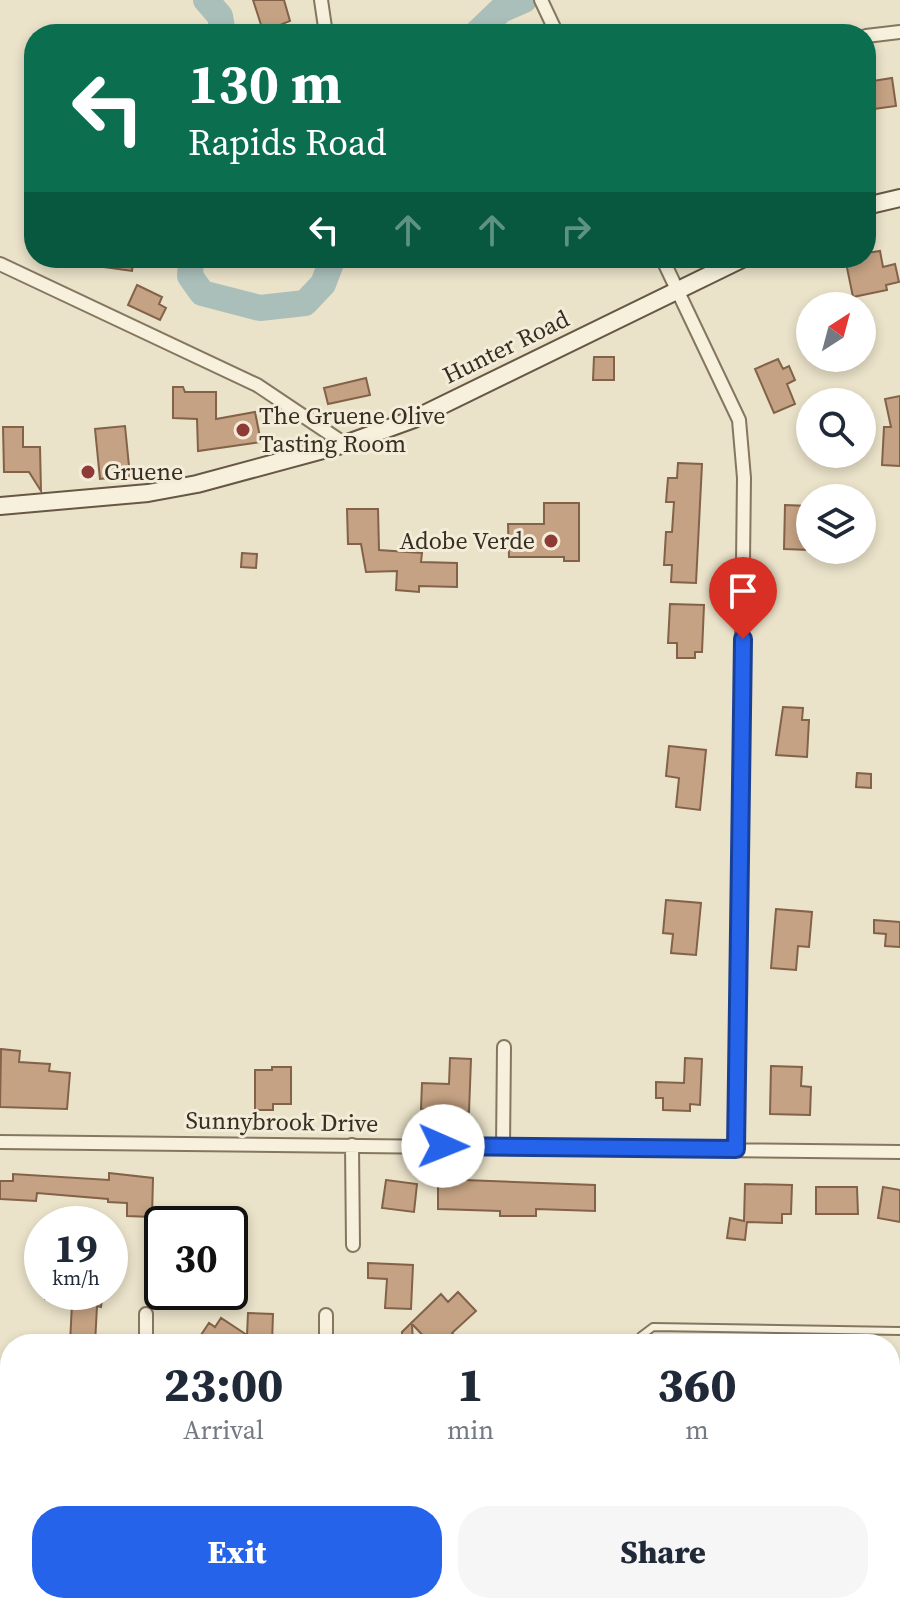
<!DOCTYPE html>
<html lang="en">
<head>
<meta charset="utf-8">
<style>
	:root { --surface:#fff; --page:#f6f6f7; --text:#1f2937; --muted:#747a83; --accent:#2563eb }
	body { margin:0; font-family:"Source Serif 4",serif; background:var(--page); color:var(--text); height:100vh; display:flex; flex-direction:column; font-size:30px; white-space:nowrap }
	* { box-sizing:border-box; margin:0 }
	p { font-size:26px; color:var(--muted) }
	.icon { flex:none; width:44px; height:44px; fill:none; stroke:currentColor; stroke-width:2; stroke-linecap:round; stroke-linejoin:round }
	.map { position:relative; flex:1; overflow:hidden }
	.sheet { position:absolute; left:0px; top:1334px; width:900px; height:280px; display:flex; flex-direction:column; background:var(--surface); border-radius:32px 32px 0 0; box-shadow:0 4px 12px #0003 }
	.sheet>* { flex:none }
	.banner { position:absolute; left:24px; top:24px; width:852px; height:244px; border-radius:32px; box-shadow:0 4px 12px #0003; background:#0b6e4f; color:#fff; overflow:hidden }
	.needle { width:52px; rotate:36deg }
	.fabs { position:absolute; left:796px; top:292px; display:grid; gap:16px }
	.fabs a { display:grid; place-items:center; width:80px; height:80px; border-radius:50%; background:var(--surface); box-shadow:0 4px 12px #0003; font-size:40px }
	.speed { position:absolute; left:24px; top:1206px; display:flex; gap:16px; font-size:40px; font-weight:700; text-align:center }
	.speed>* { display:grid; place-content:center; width:104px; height:104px; border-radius:50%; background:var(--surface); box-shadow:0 4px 12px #0003; line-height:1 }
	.speed small { font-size:20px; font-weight:400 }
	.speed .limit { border:4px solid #111; border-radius:12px; background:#fff; color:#111 }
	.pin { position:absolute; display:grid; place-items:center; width:68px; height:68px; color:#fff; margin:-82px -34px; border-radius:50% 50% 50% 0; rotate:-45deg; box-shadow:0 0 8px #0007 }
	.pin .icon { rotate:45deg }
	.me { position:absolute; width:88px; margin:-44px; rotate:91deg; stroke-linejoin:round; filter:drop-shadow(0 0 6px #0008) }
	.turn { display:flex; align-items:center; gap:28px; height:168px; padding:0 32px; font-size:36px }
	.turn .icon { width:104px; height:104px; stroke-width:2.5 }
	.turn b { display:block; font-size:56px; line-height:68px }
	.lanes { display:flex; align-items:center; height:76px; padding:0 32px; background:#0003; justify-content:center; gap:40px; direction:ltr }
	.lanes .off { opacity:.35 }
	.eta { display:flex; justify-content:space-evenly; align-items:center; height:136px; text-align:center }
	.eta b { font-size:48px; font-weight:800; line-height:56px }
	.primary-button { display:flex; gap:16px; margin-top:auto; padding:16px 32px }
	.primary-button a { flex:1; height:92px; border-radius:32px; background:var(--accent); color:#fff; font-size:32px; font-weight:800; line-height:92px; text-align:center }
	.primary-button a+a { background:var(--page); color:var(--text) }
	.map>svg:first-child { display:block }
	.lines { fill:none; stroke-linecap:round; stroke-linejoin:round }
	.river { stroke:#aabfba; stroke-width:26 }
	.building { fill:#c5a283; stroke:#826248; stroke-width:2 }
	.lane-casing { stroke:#857660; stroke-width:10 }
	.street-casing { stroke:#857660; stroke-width:16 }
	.secondary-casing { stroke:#675743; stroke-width:20 }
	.lane { stroke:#f6f0dc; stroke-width:6 }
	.street { stroke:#f6f0dc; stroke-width:12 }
	.secondary { stroke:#f6f0dc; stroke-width:16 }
	.route-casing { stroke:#184099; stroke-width:20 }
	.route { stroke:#2563eb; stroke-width:14 }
	.poi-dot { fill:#8e3a36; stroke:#f3ecd8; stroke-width:3 }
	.labels { text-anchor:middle; stroke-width:6; stroke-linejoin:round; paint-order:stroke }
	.street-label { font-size:24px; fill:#372d22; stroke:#f3ecd8 }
	.poi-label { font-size:24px; fill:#372d22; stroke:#f3ecd8; text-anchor:start }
</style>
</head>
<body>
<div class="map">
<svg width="900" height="1614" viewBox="0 0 900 1614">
	<rect width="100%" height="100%" fill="#eae2c9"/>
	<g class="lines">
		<path class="river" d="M 206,0 L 220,16 L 223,34
			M 476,34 L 501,10 L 524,0
			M 191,258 L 190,276 L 202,293 L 260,308 L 305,303 L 323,284 L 333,258"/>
	</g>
	<path class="building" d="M 253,0 L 284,0 L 290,21 L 282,24 L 285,34 L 264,34 Z
		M 892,78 L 896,106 L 866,110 L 866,82 Z
		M 880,251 L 883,267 L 895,264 L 899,282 L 886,285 L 887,290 L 853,297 L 845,258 L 866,258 L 866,253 Z
		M 88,258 L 134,258 L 132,271 L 88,265 Z
		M 137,285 L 162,297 L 159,304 L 166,308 L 160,320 L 128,305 Z
		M 594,357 L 614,357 L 614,380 L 593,380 Z
		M 778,359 L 783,369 L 789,366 L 795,380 L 787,384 L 795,404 L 774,413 L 755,369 Z
		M 366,378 L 370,395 L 328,404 L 324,388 Z
		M 173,387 L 183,387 L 185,392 L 216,392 L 216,419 L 255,412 L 261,442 L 198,451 L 197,419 L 173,418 Z
		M 900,396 L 900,466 L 882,465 L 884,427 L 891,427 L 885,399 Z
		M 125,426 L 130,476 L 100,479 L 95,429 Z
		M 3,427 L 23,427 L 23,447 L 40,447 L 41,491 L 29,472 L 4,472 Z
		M 678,463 L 702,464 L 696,583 L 671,582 L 672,565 L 664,565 L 666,532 L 672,532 L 674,502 L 666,502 L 668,478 L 677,478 Z
		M 544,503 L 579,503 L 579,561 L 564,561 L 564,557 L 509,557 L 508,524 L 544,524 Z
		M 785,505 L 810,506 L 810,550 L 784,549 Z
		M 347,509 L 378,509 L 379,550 L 422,553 L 421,562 L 457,563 L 457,587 L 419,586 L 419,592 L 396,590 L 397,571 L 366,572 L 361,544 L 348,544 Z
		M 242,553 L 257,554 L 256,568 L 241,567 Z
		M 670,604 L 704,605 L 702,652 L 695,652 L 695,658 L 677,658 L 677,643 L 668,643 Z
		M 783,707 L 803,708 L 802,720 L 809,720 L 807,757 L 776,755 Z
		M 669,746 L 706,750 L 700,810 L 676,807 L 679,778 L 666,776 Z
		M 857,773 L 871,774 L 871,788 L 856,787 Z
		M 666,900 L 701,903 L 696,955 L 671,953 L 673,934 L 663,933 Z
		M 776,909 L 812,912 L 809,947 L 798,946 L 796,970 L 771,968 Z
		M 874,920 L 900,922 L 900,947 L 885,946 L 886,934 L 874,933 Z
		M 1,1049 L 20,1051 L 19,1062 L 50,1064 L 49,1071 L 70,1073 L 67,1109 L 0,1107 Z
		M 450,1058 L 471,1059 L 469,1112 L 421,1109 L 422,1083 L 449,1084 Z
		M 685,1058 L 702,1059 L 700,1105 L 690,1104 L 690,1111 L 663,1110 L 663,1098 L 656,1098 L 656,1082 L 684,1083 Z
		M 771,1066 L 802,1067 L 801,1086 L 811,1087 L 810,1115 L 770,1114 Z
		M 272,1067 L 291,1067 L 291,1104 L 273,1104 L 273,1110 L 255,1110 L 255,1070 L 272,1070 Z
		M 109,1173 L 153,1178 L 152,1217 L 127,1216 L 127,1203 L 108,1202 L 108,1199 L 37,1193 L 36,1201 L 0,1199 L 0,1181 L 13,1181 L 13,1174 L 109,1180 Z
		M 438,1179 L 595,1185 L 595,1211 L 536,1209 L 536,1216 L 500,1216 L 500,1211 L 438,1209 Z
		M 386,1180 L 417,1184 L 414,1212 L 382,1208 Z
		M 745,1184 L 792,1185 L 791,1214 L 782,1214 L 782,1223 L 747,1222 L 745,1240 L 727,1238 L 730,1218 L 744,1221 Z
		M 816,1187 L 857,1187 L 858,1214 L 816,1214 Z
		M 883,1187 L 900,1190 L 900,1222 L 878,1218 Z
		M 368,1263 L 413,1265 L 411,1309 L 385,1308 L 387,1279 L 368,1278 Z
		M 45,1292 L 103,1292 L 101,1307 L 97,1306 L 95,1344 L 70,1344 L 72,1303 L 45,1299 Z
		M 458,1292 L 476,1311 L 452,1333 L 457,1338 L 450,1344 L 431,1344 L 412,1324 L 413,1344 L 402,1344 L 402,1332 L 441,1294 L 448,1302 Z
		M 248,1313 L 273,1314 L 272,1344 L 195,1344 L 209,1323 L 215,1327 L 221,1318 L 247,1335 Z"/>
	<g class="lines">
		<g class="lane-casing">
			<path id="lane" d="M 639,1344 L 641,1336 L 653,1327 L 900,1331
				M 890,1450 L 900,1447
				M 425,1614 L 428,1604"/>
		</g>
		<g class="street-casing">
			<path id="street" d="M 321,0 L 326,34
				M 541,0 L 557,34
				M 866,36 L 900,32
				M 662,258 L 739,420 L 744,478 L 736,1149
				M 0,264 L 257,385 L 345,444
				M 0,1142 L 900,1152
				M 352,1145 L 353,1245
				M 503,1147 L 504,1047
				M 146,1344 L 146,1314
				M 326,1344 L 326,1315
				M 837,1604 L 841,1614"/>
		</g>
		<g class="secondary-casing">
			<path id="secondary" d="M 866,206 L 900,198
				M 0,506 L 148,493 L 197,484 L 345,444 L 414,419 L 744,258
				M 890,1512 L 900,1509
				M 0,1554 L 10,1554
				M 499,1604 L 508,1614
				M 660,1614 L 677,1604"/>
		</g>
		<use href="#lane" class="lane"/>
		<use href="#street" class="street"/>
		<use href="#secondary" class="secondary"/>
	</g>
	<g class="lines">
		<g class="route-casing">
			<path id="route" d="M 443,1146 L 736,1149 L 743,639"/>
		</g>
		<use href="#route" class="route"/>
	</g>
	<g class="poi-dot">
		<circle cx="243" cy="430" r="8"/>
		<circle cx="88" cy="472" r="8"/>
		<circle cx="551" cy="541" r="8"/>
	</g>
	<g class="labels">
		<g class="street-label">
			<text transform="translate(506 347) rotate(-26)" y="8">Hunter Road</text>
			<text transform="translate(282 1122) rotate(1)" y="8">Sunnybrook Drive</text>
		</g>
		<g class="poi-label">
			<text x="259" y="424">The Gruene Olive<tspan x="259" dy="28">Tasting Room</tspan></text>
			<text x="104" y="480">Gruene</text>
			<text x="535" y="549" text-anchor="end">Adobe Verde</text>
		</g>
	</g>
</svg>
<div class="fabs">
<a><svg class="needle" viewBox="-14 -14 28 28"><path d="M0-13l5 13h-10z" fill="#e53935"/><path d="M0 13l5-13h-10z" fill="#747a83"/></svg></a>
<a><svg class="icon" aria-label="search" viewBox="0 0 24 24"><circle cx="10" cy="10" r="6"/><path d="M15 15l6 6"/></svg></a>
<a><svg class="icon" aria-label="layers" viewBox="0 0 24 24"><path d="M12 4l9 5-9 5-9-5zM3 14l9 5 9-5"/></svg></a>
</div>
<div class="speed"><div>19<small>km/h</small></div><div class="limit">30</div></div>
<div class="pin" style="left:743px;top:639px;background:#d93025"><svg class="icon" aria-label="arrive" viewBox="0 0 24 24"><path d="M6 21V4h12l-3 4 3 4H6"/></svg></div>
<svg class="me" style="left:443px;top:1146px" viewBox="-20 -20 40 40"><circle r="19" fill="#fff"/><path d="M0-13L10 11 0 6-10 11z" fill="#2563eb"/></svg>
<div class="banner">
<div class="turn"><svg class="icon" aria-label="left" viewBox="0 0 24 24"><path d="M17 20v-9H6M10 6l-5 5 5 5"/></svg><div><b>130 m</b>Rapids Road</div></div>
<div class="lanes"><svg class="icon" aria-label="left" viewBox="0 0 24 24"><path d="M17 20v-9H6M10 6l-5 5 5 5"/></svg><svg class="icon off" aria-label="ahead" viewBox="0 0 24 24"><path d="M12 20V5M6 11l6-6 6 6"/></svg><svg class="icon off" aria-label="ahead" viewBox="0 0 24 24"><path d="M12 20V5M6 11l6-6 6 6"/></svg><svg class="icon off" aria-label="right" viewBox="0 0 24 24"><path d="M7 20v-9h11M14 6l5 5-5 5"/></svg></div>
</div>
<section class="sheet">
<div class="eta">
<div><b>23:00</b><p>Arrival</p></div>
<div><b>1</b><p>min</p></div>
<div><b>360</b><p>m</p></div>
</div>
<div class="primary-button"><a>Exit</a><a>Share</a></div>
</section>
</div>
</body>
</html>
